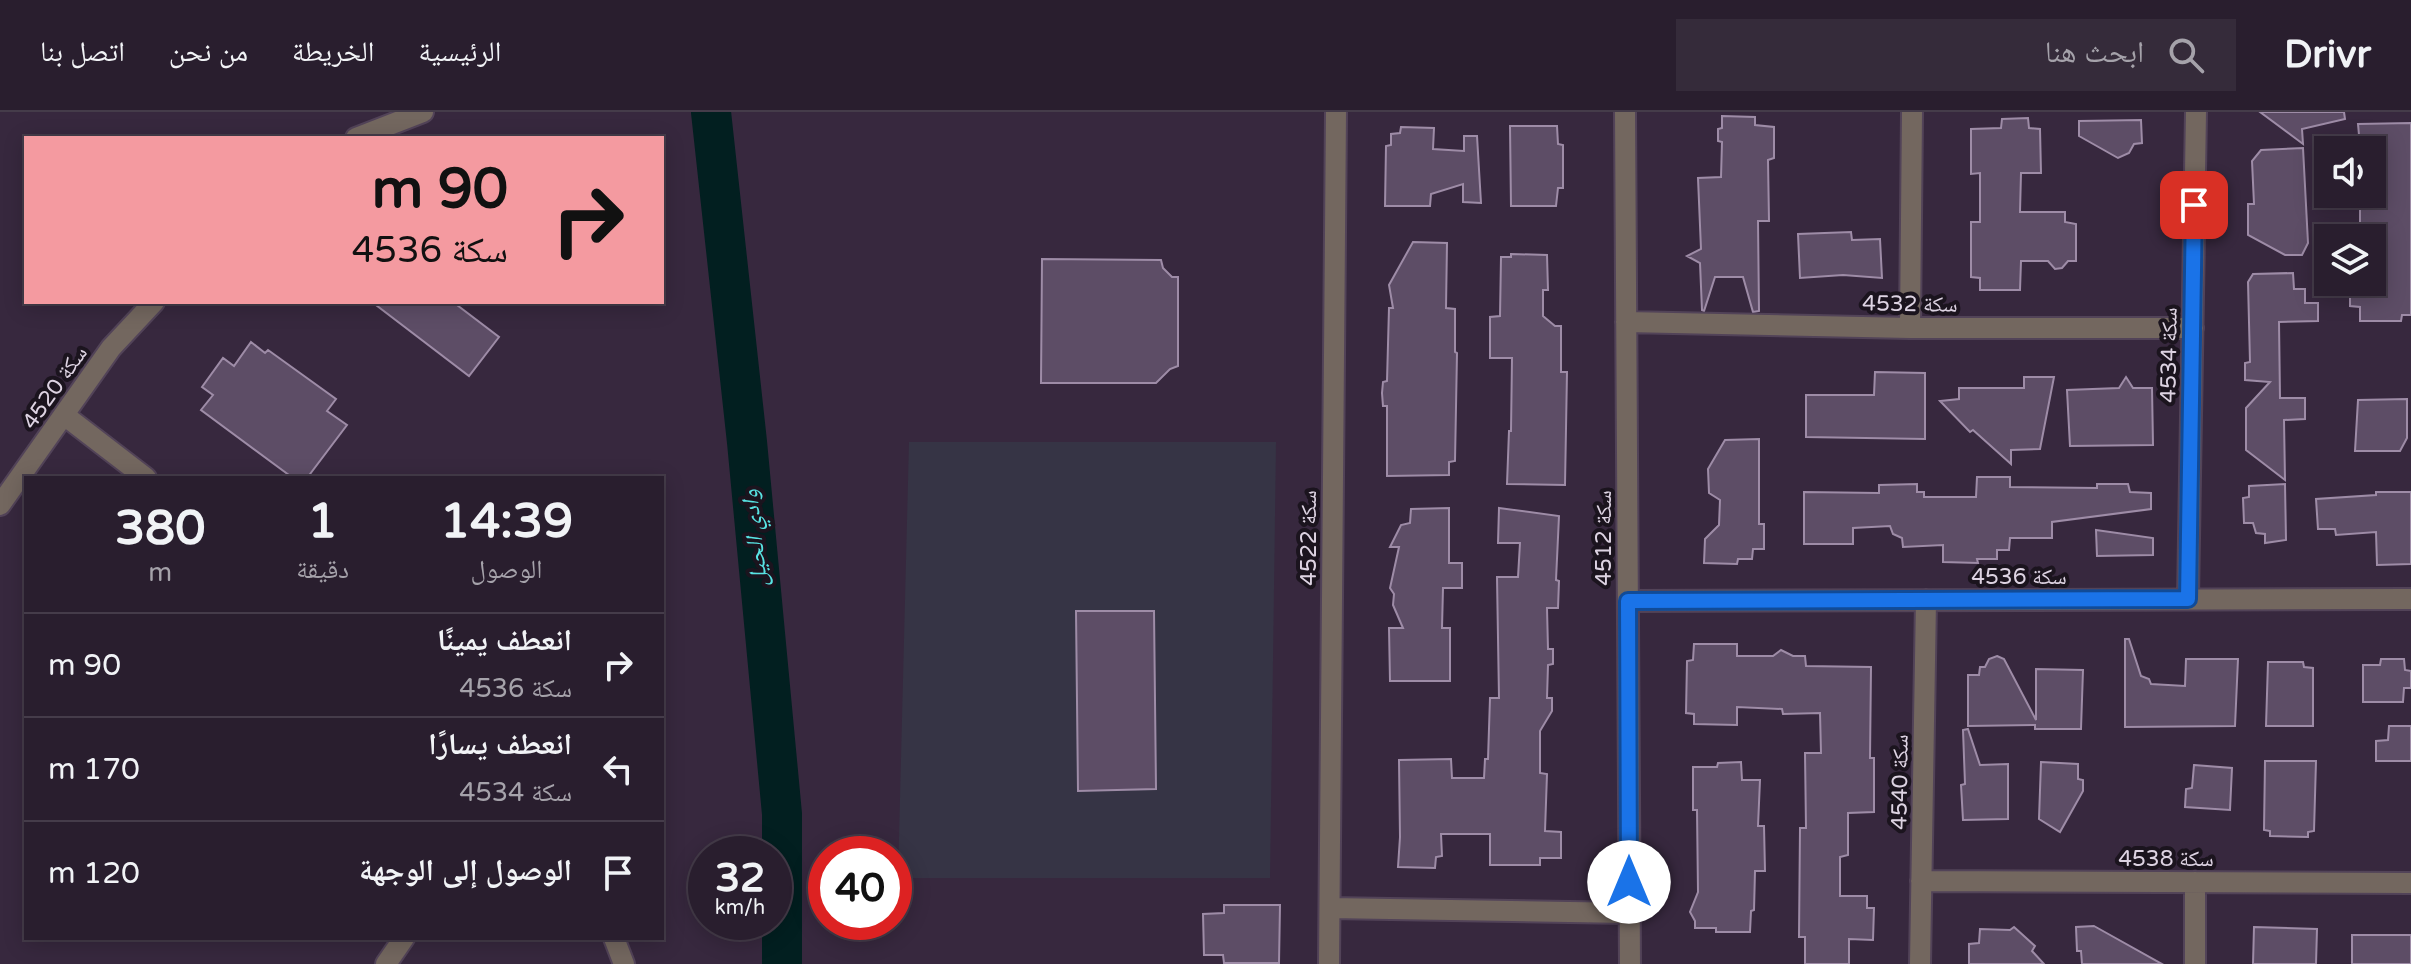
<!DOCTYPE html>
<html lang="ar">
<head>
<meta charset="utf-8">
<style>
	:root { --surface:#291e2e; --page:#352b3a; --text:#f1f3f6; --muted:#a5a2aa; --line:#453c4a }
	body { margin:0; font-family:"Varela Round","Noto Naskh Arabic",sans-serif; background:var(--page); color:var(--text); direction:rtl; height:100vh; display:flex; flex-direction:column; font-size:30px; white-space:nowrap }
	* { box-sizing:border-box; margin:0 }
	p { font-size:26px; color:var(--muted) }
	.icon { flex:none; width:44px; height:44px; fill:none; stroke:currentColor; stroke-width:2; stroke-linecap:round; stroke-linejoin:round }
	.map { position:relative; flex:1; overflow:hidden; direction:ltr }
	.panel { position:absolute; left:24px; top:364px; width:640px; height:464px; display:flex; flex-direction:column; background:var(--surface); border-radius:0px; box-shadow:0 4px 20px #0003,0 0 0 2px var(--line); direction:rtl }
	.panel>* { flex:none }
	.top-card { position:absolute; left:24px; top:24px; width:640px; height:168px; border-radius:0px; box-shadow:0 4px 20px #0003,0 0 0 2px var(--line); direction:rtl; background:#f49aa0; color:#111; overflow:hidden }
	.buttons { position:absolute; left:2314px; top:24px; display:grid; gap:16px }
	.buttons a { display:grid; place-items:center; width:72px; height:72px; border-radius:0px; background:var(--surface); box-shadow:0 4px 20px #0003,0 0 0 2px var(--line); font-size:40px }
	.speed { position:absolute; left:688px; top:724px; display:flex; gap:16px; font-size:40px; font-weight:700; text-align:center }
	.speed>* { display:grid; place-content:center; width:104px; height:104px; border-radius:50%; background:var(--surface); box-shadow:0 4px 20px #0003,0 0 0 2px var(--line); line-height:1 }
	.speed small { font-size:20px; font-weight:400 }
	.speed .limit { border:12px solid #d22; background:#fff; color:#111 }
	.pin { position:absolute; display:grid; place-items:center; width:68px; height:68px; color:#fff; margin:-34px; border-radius:16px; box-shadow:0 4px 12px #0006 }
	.me { position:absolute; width:88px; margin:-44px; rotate:0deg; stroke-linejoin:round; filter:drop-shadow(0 0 6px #0008) }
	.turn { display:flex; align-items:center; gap:28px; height:168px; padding:0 24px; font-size:36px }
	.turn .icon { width:104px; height:104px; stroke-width:2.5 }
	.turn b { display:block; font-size:56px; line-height:68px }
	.eta { display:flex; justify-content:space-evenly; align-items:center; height:136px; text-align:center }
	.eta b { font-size:48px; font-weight:800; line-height:56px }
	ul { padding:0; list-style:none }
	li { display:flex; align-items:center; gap:24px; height:104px; padding:0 24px; border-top:2px solid var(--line) }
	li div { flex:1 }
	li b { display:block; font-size:30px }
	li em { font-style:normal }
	header { display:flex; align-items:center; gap:48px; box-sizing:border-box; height:112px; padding:0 40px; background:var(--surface); border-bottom:2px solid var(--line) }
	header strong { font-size:38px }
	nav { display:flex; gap:44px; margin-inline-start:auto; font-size:28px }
	.search { width:560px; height:72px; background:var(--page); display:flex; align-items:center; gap:20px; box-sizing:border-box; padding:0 28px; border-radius:0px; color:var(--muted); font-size:30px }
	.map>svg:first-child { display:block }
	.education { fill:#363445 }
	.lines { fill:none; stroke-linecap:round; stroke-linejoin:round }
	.river { stroke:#021f20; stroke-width:40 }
	.building { fill:#5d4d66; stroke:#9e8ca7; stroke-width:2 }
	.minor-casing { stroke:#524358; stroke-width:24 }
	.minor { stroke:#73675f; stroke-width:20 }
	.route-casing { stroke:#114b97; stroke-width:20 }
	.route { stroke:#1a73e8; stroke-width:14 }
	.labels { text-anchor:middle; stroke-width:8; stroke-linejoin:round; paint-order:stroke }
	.street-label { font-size:22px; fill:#ddd3e2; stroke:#1b141e }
	.water-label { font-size:24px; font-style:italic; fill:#58e3e3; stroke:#1b141e }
</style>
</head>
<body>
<header>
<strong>Drivr</strong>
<div class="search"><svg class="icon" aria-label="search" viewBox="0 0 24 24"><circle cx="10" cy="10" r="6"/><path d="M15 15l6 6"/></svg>ابحث هنا</div>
<nav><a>الرئيسية</a><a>الخريطة</a><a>من نحن</a><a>اتصل بنا</a></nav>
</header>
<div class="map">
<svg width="2411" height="852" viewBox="0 0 2411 852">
	<rect width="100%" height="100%" fill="#37283e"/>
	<path class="education" d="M 909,330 L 1276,330 L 1270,766 L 898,766 Z"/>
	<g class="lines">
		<path class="river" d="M 711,0 L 747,330 L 782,702 L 782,852"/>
	</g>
	<path class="building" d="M 2260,0 L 2344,0 L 2345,7 L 2302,17 L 2303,32 Z
		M 1722,4 L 1755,5 L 1755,13 L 1774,15 L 1774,46 L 1768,48 L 1769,109 L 1758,109 L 1759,199 L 1753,200 L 1743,165 L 1715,165 L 1704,199 L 1702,198 L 1700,151 L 1687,144 L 1701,137 L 1698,66 L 1721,65 L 1722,30 L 1718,29 L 1718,17 L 1722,16 Z
		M 2028,6 L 2029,16 L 2040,17 L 2041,61 L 2021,61 L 2020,100 L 2065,100 L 2065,110 L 2076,112 L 2076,149 L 2068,149 L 2062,156 L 2055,157 L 2048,149 L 2021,149 L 2020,178 L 1980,178 L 1980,166 L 1971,165 L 1971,110 L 1980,110 L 1980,61 L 1971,62 L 1971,17 L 2001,16 L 2002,7 Z
		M 2141,8 L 2142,31 L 2134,32 L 2129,41 L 2118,46 L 2079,24 L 2079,9 Z
		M 2411,11 L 2411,203 L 2402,203 L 2401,209 L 2360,209 L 2360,195 L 2350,194 L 2350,171 L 2381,171 L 2382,129 L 2360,126 L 2360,82 L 2372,82 L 2372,38 L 2360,34 L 2358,12 Z
		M 1510,14 L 1557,14 L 1558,32 L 1563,33 L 1563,76 L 1558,76 L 1556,94 L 1511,94 Z
		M 1401,15 L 1434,16 L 1433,37 L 1464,39 L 1464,24 L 1477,24 L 1481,91 L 1463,90 L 1463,72 L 1431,82 L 1430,94 L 1385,94 L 1386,34 L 1391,33 L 1391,22 L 1400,21 Z
		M 2303,36 L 2308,131 L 2302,143 L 2285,143 L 2248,123 L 2248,92 L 2254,92 L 2252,49 L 2261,38 Z
		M 1851,120 L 1852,128 L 1880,127 L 1882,166 L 1843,163 L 1800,166 L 1798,122 Z
		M 1413,130 L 1447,131 L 1446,196 L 1455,197 L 1455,240 L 1457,241 L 1455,349 L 1449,350 L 1449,363 L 1387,364 L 1387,294 L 1383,294 L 1382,281 L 1383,270 L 1387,269 L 1389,196 L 1393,196 L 1389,173 Z
		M 1511,142 L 1547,143 L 1548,178 L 1543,178 L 1543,204 L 1555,214 L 1561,214 L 1561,260 L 1567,260 L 1565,373 L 1507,372 L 1509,319 L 1511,319 L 1512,246 L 1490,246 L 1490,205 L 1500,204 L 1501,145 L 1511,145 Z
		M 1042,147 L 1161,148 L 1163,156 L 1172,165 L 1178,165 L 1178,254 L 1170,257 L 1156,271 L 1041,271 Z
		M 2293,161 L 2294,177 L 2305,177 L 2305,191 L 2318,191 L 2318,209 L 2279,210 L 2280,286 L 2305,286 L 2305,307 L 2284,308 L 2285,368 L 2246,338 L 2246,296 L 2270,270 L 2245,268 L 2245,251 L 2250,250 L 2248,170 L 2253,162 Z
		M 372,190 L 453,190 L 499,225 L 469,264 Z
		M 251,230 L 265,241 L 268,238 L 336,287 L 327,299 L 347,313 L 307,366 L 293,366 L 201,298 L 213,283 L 202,275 L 223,246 L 234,254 Z
		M 1875,260 L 1925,261 L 1925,327 L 1806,325 L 1806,283 L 1874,283 Z
		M 2024,265 L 2054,265 L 2040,337 L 2011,338 L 2011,352 L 1973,318 L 1970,320 L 1940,289 L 1959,287 L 1959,276 L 2024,276 Z
		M 2126,265 L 2133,276 L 2152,276 L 2153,333 L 2070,334 L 2067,278 L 2119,276 Z
		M 2407,287 L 2407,326 L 2400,339 L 2355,339 L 2358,288 Z
		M 1759,327 L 1759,412 L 1764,412 L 1764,437 L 1753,437 L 1752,447 L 1738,447 L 1737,452 L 1704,451 L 1705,427 L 1719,413 L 1720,388 L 1709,381 L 1708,357 L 1725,328 Z
		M 1977,365 L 2010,365 L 2010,375 L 2097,376 L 2097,372 L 2128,372 L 2130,380 L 2151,381 L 2151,397 L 2052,410 L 2052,426 L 2010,426 L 2009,438 L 1997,438 L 1997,447 L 1977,447 L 1978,451 L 1943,450 L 1943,433 L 1903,435 L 1902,426 L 1893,422 L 1890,414 L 1853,416 L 1853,432 L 1804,432 L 1804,380 L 1879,381 L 1879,373 L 1917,372 L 1917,380 L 1924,380 L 1924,385 L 1976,385 Z
		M 2285,372 L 2286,428 L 2265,431 L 2265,422 L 2256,421 L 2253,411 L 2244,411 L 2243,386 L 2249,385 L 2249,374 Z
		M 2376,380 L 2411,380 L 2411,452 L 2377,453 L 2376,420 L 2336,423 L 2335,417 L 2318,417 L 2316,387 L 2376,383 Z
		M 1449,396 L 1449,451 L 1462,451 L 1462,476 L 1443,476 L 1442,516 L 1450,516 L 1450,569 L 1390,569 L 1389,516 L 1403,516 L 1393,493 L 1394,482 L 1390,476 L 1399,435 L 1390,435 L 1401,413 L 1410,411 L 1411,397 Z
		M 1499,396 L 1559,404 L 1556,468 L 1559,469 L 1558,496 L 1547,496 L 1548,537 L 1553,537 L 1553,552 L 1548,553 L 1547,586 L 1552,586 L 1552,599 L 1540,619 L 1540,661 L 1547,662 L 1545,719 L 1561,720 L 1561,746 L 1540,746 L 1540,753 L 1490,753 L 1490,722 L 1441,722 L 1442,744 L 1436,745 L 1435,756 L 1398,755 L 1400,725 L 1399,648 L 1451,647 L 1452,666 L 1484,666 L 1485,647 L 1488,647 L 1490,586 L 1499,586 L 1497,465 L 1518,465 L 1520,431 L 1498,431 Z
		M 2096,418 L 2153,426 L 2153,443 L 2097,444 Z
		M 1076,499 L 1154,499 L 1156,677 L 1078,679 Z
		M 2125,527 L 2129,527 L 2141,564 L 2149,567 L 2151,572 L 2185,574 L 2186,547 L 2238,547 L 2235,614 L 2125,615 Z
		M 1694,532 L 1737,532 L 1737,544 L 1773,544 L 1781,538 L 1793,544 L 1805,544 L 1806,554 L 1871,555 L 1870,646 L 1874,646 L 1874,700 L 1848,701 L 1848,743 L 1840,745 L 1840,784 L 1867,784 L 1867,796 L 1874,796 L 1873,828 L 1849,827 L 1849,852 L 1805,852 L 1805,825 L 1799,825 L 1800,716 L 1806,716 L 1805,641 L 1821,641 L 1820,601 L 1783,602 L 1782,597 L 1737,595 L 1737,613 L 1694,612 L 1694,602 L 1686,601 L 1687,549 L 1693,548 Z
		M 1997,544 L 2004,547 L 2036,608 L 2036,557 L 2083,558 L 2081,617 L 2035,617 L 2035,613 L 1968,614 L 1968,563 L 1979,563 L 1980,555 L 1985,555 L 1989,547 Z
		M 2381,547 L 2404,547 L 2405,558 L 2411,559 L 2411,576 L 2404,576 L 2403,590 L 2363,590 L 2363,553 L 2380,553 Z
		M 2268,550 L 2303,550 L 2304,555 L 2313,556 L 2313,614 L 2266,614 Z
		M 2389,614 L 2411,614 L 2411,649 L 2376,649 L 2376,629 L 2388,628 Z
		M 1968,617 L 1980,653 L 2008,652 L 2008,707 L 1963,708 L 1961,673 L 1965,672 L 1963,618 Z
		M 2265,649 L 2316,649 L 2314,719 L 2308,720 L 2308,725 L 2270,724 L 2270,719 L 2264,718 Z
		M 1741,650 L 1742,668 L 1760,668 L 1758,714 L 1764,714 L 1765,759 L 1755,759 L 1754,798 L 1751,799 L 1750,820 L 1716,820 L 1716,816 L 1695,816 L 1695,809 L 1690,800 L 1698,780 L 1697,698 L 1693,698 L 1693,655 L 1717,655 L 1718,651 Z
		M 2041,650 L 2078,652 L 2078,667 L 2083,668 L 2083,679 L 2060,720 L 2039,707 Z
		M 2194,653 L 2232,656 L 2230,698 L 2185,695 L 2186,677 L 2192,676 Z
		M 1224,793 L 1280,793 L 1279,851 L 1224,851 L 1223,843 L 1204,843 L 1203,802 L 1224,801 Z
		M 2094,814 L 2162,852 L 2082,852 L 2081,839 L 2077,839 L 2076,815 Z
		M 2014,815 L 2035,834 L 2032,839 L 2044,852 L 1969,852 L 1969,832 L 1979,831 L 1980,817 L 2010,818 Z
		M 2254,815 L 2317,817 L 2316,852 L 2253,852 Z
		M 2352,823 L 2411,823 L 2411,852 L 2352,852 Z"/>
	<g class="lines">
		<g class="minor-casing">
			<path id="minor" d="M 1625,0 L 1630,852
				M 356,26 L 423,0
				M 1626,210 L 1910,216 L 2193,216
				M 1910,216 L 1912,0
				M 64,303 L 146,366
				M 0,393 L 111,236 L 154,190
				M 2188,487 L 2196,0
				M 1628,489 L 2411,487
				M 1921,769 L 2411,771
				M 1330,796 L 1629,801
				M 614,826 L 624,852
				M 386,852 L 404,826
				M 1329,852 L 1336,0
				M 1920,852 L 1926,488
				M 2195,852 L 2195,770"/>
		</g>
		<use href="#minor" class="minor"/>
	</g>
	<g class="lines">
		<g class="route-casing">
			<path id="route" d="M 1629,770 L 1628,489 L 2188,487 L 2194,93"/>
		</g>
		<use href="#route" class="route"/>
	</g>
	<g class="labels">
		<g class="street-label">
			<text transform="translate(1910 191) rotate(1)" y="8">سكة 4532</text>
			<text transform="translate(2168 243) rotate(-89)" y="8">سكة 4534</text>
			<text transform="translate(54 275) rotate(-55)" y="8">سكة 4520</text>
			<text transform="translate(1308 426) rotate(-90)" y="8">سكة 4522</text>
			<text transform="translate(1603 426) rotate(-90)" y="8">سكة 4512</text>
			<text x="2019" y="472">سكة 4536</text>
			<text transform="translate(1899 670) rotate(-89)" y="8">سكة 4540</text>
			<text x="2166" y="754">سكة 4538</text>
		</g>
		<g class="water-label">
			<text transform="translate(754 426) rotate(-96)" y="8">وادي الحيل</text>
		</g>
	</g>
</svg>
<div class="buttons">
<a><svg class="icon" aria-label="sound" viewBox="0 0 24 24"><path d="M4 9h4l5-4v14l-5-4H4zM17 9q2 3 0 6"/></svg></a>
<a><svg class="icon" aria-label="layers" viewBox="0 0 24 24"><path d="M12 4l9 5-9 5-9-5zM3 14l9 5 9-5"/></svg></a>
</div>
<div class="speed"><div>32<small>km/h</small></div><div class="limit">40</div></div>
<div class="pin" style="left:2194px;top:93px;background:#d93025"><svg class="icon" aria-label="arrive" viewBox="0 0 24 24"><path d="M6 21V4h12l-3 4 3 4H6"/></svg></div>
<svg class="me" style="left:1629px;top:770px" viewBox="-20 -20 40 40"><circle r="19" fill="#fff"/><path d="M0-13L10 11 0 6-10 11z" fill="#1a73e8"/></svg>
<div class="top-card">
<div class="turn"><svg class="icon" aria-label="right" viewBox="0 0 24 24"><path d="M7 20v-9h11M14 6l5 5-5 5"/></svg><div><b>90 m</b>سكة 4536</div></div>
</div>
<section class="panel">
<div class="eta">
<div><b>14:39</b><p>الوصول</p></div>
<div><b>1</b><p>دقيقة</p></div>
<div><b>380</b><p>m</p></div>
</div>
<ul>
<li><svg class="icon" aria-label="right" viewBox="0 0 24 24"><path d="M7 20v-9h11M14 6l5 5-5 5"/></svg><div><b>انعطف يمينًا</b><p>سكة 4536</p></div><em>90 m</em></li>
<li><svg class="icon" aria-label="left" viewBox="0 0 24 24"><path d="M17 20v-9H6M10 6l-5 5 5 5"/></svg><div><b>انعطف يسارًا</b><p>سكة 4534</p></div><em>170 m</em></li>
<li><svg class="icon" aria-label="arrive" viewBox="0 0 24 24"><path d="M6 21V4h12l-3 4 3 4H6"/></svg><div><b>الوصول إلى الوجهة</b></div><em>120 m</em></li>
</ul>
</section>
</div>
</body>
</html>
